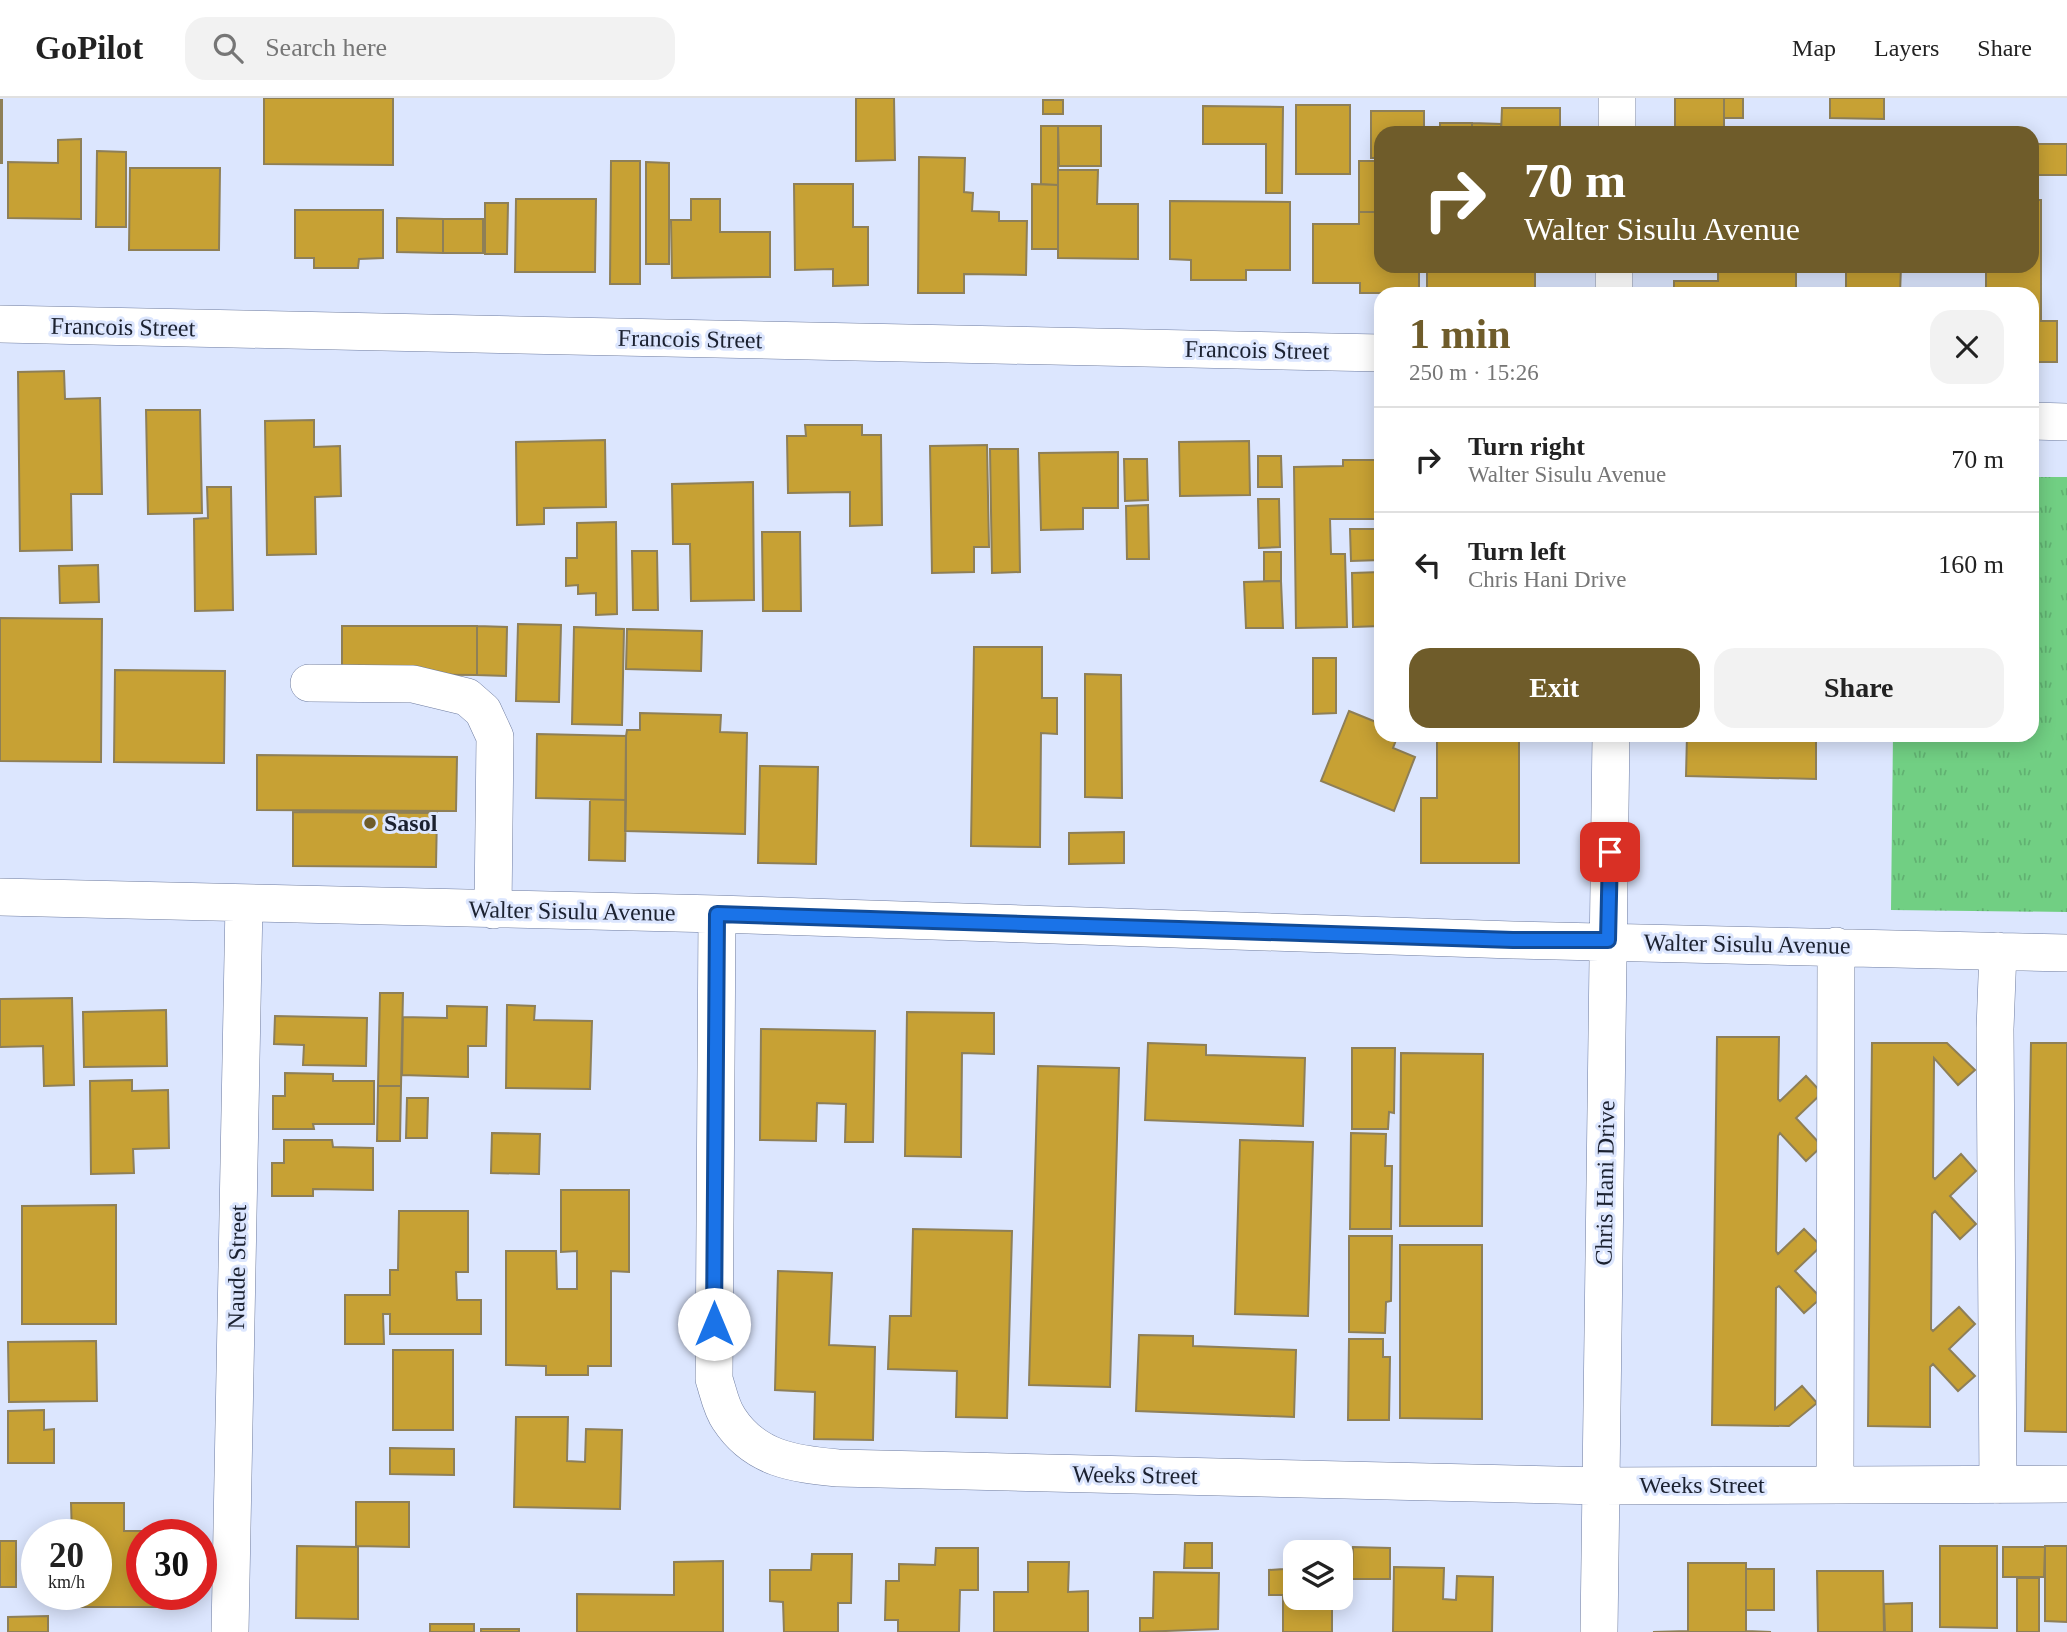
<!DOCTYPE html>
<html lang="en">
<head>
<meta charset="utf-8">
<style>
	:root { --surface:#fff; --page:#f2f2f2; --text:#222; --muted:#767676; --line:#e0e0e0; --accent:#6f5c2a }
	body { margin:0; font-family:"Times New Roman",serif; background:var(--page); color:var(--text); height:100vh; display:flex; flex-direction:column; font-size:26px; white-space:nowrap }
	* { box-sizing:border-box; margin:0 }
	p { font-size:23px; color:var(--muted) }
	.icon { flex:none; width:38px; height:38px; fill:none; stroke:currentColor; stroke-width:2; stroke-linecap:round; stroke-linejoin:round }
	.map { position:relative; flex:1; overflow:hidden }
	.panel { position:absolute; left:1374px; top:189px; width:665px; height:455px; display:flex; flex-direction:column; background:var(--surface); border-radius:21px; box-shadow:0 4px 18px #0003 }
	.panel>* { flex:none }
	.banner { position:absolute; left:1374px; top:28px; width:665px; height:147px; border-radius:21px; box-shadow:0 4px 18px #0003; background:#6f5c2a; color:#fff; overflow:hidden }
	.tools { position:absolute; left:1283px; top:1442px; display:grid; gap:14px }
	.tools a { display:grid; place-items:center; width:70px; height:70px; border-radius:14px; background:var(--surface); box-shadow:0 4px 18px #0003; font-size:35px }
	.speed { position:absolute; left:21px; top:1421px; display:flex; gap:14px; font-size:35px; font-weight:700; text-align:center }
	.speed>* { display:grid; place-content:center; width:91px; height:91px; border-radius:50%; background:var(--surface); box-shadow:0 4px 18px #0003; line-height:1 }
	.speed small { font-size:18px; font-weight:400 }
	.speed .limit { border:10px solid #d22; background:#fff; color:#111 }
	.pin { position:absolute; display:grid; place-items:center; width:60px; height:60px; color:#fff; margin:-30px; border-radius:14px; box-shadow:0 4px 10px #0006 }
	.me { position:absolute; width:77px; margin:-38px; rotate:0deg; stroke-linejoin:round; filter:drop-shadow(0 0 5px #0008) }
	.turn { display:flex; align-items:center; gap:24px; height:147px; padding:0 35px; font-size:32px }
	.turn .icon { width:91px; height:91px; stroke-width:2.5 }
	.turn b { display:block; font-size:49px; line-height:60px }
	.round { display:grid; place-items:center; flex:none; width:74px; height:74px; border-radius:21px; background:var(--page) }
	.summary { display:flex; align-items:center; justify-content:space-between; height:119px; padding:0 35px }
	h1 { font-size:42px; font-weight:800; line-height:52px; color:var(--accent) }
	.action { display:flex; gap:14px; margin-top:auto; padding:14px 35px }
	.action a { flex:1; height:80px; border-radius:21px; background:var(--accent); color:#fff; font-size:28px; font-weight:800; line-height:80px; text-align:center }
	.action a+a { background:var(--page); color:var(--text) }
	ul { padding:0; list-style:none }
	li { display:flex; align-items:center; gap:21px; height:105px; padding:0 35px; border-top:2px solid var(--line) }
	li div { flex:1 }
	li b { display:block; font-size:26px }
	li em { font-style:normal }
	header { display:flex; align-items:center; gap:42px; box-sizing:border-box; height:98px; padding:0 35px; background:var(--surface); border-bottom:2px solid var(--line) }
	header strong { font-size:33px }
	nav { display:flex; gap:38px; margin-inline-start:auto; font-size:24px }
	.search { width:490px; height:63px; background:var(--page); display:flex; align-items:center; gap:18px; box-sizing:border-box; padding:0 24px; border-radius:21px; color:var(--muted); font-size:26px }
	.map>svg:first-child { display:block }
	.grass { fill:url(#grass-tufts) }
	.building { fill:#c7a134; stroke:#8e7f57; stroke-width:2 }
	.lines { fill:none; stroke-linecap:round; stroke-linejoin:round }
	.minor-casing { stroke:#6e7ca0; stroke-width:38 }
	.minor { stroke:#fff; stroke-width:37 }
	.route-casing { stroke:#114b97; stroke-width:18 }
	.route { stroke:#1a73e8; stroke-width:12 }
	.poi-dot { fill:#6f5c2a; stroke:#dce6fe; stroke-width:2.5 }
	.labels { text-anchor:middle; stroke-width:6; stroke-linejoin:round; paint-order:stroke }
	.street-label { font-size:24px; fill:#1b2130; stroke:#dce6fe }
	.poi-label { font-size:24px; font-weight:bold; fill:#1b2130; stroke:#dce6fe; text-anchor:start }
</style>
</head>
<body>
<header>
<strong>GoPilot</strong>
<div class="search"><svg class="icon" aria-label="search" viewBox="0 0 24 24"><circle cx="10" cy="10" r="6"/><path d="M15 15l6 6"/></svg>Search here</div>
<nav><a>Map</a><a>Layers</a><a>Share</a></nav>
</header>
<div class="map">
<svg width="2067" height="1534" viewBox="0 0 2067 1534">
	<defs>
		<pattern id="grass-tufts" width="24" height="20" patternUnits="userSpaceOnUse" patternTransform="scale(1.75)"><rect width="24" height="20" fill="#71cf83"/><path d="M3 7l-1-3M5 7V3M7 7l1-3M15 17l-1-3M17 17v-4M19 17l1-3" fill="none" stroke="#61b171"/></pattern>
	</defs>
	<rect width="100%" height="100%" fill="#dce6fe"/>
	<path class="grass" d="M 2032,379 L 2067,379 L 2067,814 L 1891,812 L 1893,637 L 2032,637 Z"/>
	<path class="building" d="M 264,0 L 393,0 L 393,67 L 264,66 Z
		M 856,0 L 894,0 L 895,62 L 856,63 Z
		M 1675,0 L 1724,0 L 1724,35 L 1675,35 Z
		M 1724,0 L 1743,0 L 1743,20 L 1724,20 Z
		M 1830,0 L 1884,0 L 1884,21 L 1830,20 Z
		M 0,2 L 2,2 L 2,65 L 0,65 Z
		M 1043,2 L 1063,2 L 1063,16 L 1043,16 Z
		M 1296,7 L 1350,7 L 1350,76 L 1296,76 Z
		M 1203,8 L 1283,9 L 1282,95 L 1266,95 L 1266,46 L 1203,46 Z
		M 1502,10 L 1560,10 L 1560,35 L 1501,35 Z
		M 1371,13 L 1424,13 L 1424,35 L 1381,35 L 1381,60 L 1371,60 Z
		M 1440,25 L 1472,25 L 1472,35 L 1440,35 Z
		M 1472,25 L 1501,26 L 1501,35 L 1472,35 Z
		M 1041,28 L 1058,28 L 1058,87 L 1041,86 Z
		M 1058,28 L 1101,28 L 1101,68 L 1059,68 Z
		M 81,41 L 81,121 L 8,120 L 8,64 L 58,65 L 58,42 Z
		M 2032,46 L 2067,46 L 2067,77 L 2032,77 Z
		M 97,53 L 126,54 L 126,129 L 96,129 Z
		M 919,59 L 965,60 L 964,94 L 973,95 L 972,113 L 999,114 L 999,123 L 1027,123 L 1026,177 L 964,176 L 964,195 L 918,195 Z
		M 611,63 L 640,63 L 640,186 L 610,186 Z
		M 1359,63 L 1381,63 L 1381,114 L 1359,114 Z
		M 646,64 L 669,65 L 669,166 L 646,166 Z
		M 130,70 L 220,70 L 219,152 L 129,152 Z
		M 1058,72 L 1098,72 L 1097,106 L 1138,106 L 1138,161 L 1058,160 Z
		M 794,86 L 853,86 L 853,129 L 868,129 L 868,187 L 833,188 L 833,171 L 795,172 Z
		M 1032,86 L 1058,87 L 1058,151 L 1032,151 Z
		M 516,101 L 596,101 L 595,174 L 515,174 Z
		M 691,101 L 720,101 L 720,134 L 770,134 L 770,179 L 672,180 L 671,122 L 691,122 Z
		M 2032,102 L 2041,102 L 2041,223 L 2057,223 L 2057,264 L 2032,264 L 2032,196 L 1986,196 L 1986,168 L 2032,168 Z
		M 1170,103 L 1290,104 L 1290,172 L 1246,172 L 1246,182 L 1191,182 L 1191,162 L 1170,161 Z
		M 485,105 L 508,105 L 507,156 L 485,156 Z
		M 295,112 L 383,112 L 383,160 L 359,161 L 358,170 L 314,170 L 314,160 L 295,160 Z
		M 1359,114 L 1381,114 L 1381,168 L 1419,168 L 1419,195 L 1360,195 L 1360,185 L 1313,185 L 1313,126 L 1359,126 Z
		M 397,120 L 443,121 L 443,155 L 397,154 Z
		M 443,121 L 483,121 L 483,155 L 443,155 Z
		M 1427,168 L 1535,168 L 1535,190 L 1427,191 Z
		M 1718,168 L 1796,168 L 1796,196 L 1674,196 L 1674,183 L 1718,183 Z
		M 1846,168 L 1901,168 L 1900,196 L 1846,196 Z
		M 64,273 L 65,301 L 100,300 L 102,396 L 71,396 L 72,452 L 20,453 L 18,274 Z
		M 146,312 L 200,312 L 202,415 L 148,416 Z
		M 314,322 L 314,349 L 340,348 L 341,398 L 315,399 L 316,456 L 267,457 L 265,323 Z
		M 805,327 L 862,327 L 862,337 L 881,337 L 882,427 L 850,428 L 850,394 L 788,395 L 787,338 L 806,338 Z
		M 605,342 L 606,409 L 544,410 L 544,426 L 517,427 L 516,344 Z
		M 1249,343 L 1250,397 L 1180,398 L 1179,344 Z
		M 987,347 L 989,449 L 974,449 L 974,474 L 932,475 L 930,348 Z
		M 990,351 L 1018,351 L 1020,474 L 992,475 Z
		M 1118,354 L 1118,410 L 1083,410 L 1083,431 L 1041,432 L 1039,355 Z
		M 1258,358 L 1281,358 L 1282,389 L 1258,389 Z
		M 1124,361 L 1147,361 L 1148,402 L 1125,403 Z
		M 1343,362 L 1381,362 L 1381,421 L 1330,421 L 1331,456 L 1345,456 L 1347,529 L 1296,530 L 1294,369 L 1343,368 Z
		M 753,384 L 754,502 L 691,503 L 690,446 L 673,446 L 672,386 Z
		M 207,389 L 231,389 L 233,512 L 195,513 L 194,421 L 208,420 Z
		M 1258,401 L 1279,401 L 1280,449 L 1259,450 Z
		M 1148,407 L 1149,461 L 1127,461 L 1126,408 Z
		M 616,424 L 617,516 L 596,517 L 596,495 L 578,496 L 578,487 L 566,488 L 566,460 L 577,460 L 577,425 Z
		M 1350,431 L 1381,431 L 1381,462 L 1351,463 Z
		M 762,434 L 800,434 L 801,513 L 763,513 Z
		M 632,453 L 657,453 L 658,512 L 633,512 Z
		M 1264,454 L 1281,454 L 1281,483 L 1264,483 Z
		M 98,467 L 99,504 L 60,505 L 59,468 Z
		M 1381,474 L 1381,528 L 1353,529 L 1352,475 Z
		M 1281,483 L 1283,530 L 1246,530 L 1244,484 Z
		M 0,520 L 102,521 L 101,664 L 0,663 Z
		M 518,526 L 561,527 L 559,604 L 516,603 Z
		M 342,528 L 477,528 L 477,577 L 342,576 Z
		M 477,528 L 507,529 L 506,578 L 477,577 Z
		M 574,529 L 624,531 L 622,627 L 572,626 Z
		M 627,531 L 702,533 L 701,573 L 626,571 Z
		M 974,549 L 1042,549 L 1042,600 L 1057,600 L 1057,636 L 1041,635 L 1040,749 L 971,748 Z
		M 1313,560 L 1336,560 L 1336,615 L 1313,616 Z
		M 115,572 L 225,573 L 224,665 L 114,664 Z
		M 1085,576 L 1121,577 L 1122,700 L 1085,699 Z
		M 1349,613 L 1381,626 L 1381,637 L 1398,637 L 1393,650 L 1415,659 L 1394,713 L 1321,683 Z
		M 640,615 L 721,617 L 720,634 L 747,635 L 745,736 L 625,733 L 626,638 L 627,632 L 640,632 Z
		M 537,636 L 626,638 L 626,702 L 536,700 Z
		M 1437,637 L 1519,637 L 1519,765 L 1421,765 L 1421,700 L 1437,700 Z
		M 1687,637 L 1816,637 L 1816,681 L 1686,678 Z
		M 257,657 L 457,659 L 456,713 L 257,712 Z
		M 760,668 L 818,669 L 816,766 L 758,765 Z
		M 590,702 L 626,702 L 625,763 L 589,762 Z
		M 293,714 L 437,715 L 436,769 L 293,768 Z
		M 1124,734 L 1124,765 L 1069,766 L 1069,735 Z
		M 380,895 L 403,895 L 401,988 L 378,988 Z
		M 72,900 L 74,987 L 44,988 L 43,948 L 0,949 L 0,901 Z
		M 507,907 L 535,908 L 534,922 L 592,923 L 590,991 L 506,990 Z
		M 447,908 L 487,909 L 486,948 L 468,948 L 468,979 L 402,977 L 403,919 L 447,920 Z
		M 166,912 L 167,968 L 84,969 L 83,914 Z
		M 907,914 L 994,915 L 994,956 L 962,955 L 961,1059 L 905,1058 Z
		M 275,918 L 367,920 L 366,968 L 303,967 L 304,947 L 274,946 Z
		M 761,931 L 875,933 L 873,1044 L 845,1044 L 846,1006 L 817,1005 L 816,1043 L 760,1042 Z
		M 1717,939 L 1779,939 L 1778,1001 L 1780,1003 L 1806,978 L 1822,995 L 1796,1020 L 1822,1048 L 1806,1063 L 1780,1035 L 1778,1038 L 1776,1153 L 1778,1156 L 1804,1131 L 1821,1148 L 1795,1173 L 1821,1200 L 1804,1215 L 1779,1188 L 1776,1190 L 1775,1311 L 1802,1288 L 1817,1305 L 1789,1328 L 1712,1327 Z
		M 1148,945 L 1206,947 L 1206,957 L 1305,960 L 1303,1028 L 1145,1022 Z
		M 1872,945 L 1947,945 L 1975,972 L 1958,987 L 1934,960 L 1933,1079 L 1935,1081 L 1961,1056 L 1976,1073 L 1950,1098 L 1976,1126 L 1960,1141 L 1935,1113 L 1932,1116 L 1931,1231 L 1933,1233 L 1959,1209 L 1975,1226 L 1949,1251 L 1975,1278 L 1958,1293 L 1933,1266 L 1930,1269 L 1930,1329 L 1868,1328 Z
		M 2031,945 L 2067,945 L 2067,1334 L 2025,1333 Z
		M 1352,950 L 1395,950 L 1394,1015 L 1389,1014 L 1388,1031 L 1352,1031 Z
		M 1401,955 L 1483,956 L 1482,1128 L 1400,1128 Z
		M 1038,968 L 1119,970 L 1110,1289 L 1029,1287 Z
		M 285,975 L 333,976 L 333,983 L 374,983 L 374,1026 L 313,1026 L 314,1031 L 273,1031 L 273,998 L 285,998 Z
		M 132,982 L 132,993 L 168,992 L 169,1050 L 133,1051 L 134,1075 L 91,1076 L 90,983 Z
		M 378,988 L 401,988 L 400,1043 L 377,1043 Z
		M 407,1000 L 428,1000 L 427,1040 L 406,1040 Z
		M 492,1035 L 540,1036 L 539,1076 L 491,1075 Z
		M 1351,1035 L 1386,1036 L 1385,1068 L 1392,1068 L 1391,1131 L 1350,1131 Z
		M 284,1042 L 332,1042 L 333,1049 L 373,1050 L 373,1092 L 313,1091 L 313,1098 L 272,1098 L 272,1065 L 284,1065 Z
		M 1240,1042 L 1313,1044 L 1308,1218 L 1235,1216 Z
		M 561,1092 L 629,1092 L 629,1174 L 611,1173 L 611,1268 L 588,1268 L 588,1277 L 546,1277 L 546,1268 L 506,1267 L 506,1153 L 556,1153 L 557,1191 L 577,1191 L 577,1153 L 561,1154 Z
		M 116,1107 L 116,1226 L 22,1226 L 22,1108 Z
		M 399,1113 L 468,1113 L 468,1174 L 456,1174 L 457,1202 L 481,1202 L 481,1236 L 390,1236 L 390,1216 L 383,1216 L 384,1246 L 345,1246 L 345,1197 L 390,1197 L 390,1172 L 398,1172 Z
		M 913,1131 L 1012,1133 L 1007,1320 L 956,1319 L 957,1273 L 888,1271 L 890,1218 L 911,1218 Z
		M 1349,1138 L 1392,1138 L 1391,1203 L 1386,1204 L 1385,1235 L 1349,1234 Z
		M 1400,1147 L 1482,1147 L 1482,1321 L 1400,1320 Z
		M 778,1173 L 832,1175 L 829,1247 L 875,1249 L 873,1342 L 814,1341 L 815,1294 L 775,1292 Z
		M 1139,1237 L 1193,1238 L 1193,1248 L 1296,1252 L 1294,1319 L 1136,1313 Z
		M 1349,1241 L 1383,1241 L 1383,1259 L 1390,1259 L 1389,1322 L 1348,1322 Z
		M 96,1243 L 97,1303 L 9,1304 L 8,1244 Z
		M 393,1252 L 453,1252 L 453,1332 L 393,1332 Z
		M 44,1312 L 44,1332 L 54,1331 L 54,1365 L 8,1365 L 8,1313 Z
		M 516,1319 L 568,1319 L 567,1363 L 585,1364 L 586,1331 L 622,1332 L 620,1411 L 514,1409 Z
		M 390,1350 L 454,1351 L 454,1377 L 390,1376 Z
		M 356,1404 L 409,1404 L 409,1449 L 356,1448 Z
		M 71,1405 L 124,1405 L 124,1433 L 143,1433 L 142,1496 L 157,1496 L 157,1509 L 72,1509 L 72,1496 L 96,1496 L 96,1437 L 72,1437 Z
		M 0,1443 L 16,1443 L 16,1489 L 0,1489 Z
		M 1185,1445 L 1212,1445 L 1212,1470 L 1184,1470 Z
		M 297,1448 L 358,1449 L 358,1521 L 296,1520 Z
		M 1940,1448 L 1997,1448 L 1997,1530 L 1940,1529 Z
		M 2045,1448 L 2067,1448 L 2067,1524 L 2045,1523 Z
		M 1353,1449 L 1390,1450 L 1390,1481 L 1352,1481 Z
		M 2003,1449 L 2045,1449 L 2044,1479 L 2003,1479 Z
		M 936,1450 L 978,1450 L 978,1492 L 960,1492 L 959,1534 L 898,1534 L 898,1522 L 885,1522 L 886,1483 L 899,1483 L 899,1466 L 935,1467 Z
		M 812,1456 L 852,1456 L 851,1505 L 838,1505 L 838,1534 L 784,1534 L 783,1504 L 770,1503 L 770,1472 L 811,1472 Z
		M 1284,1462 L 1295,1462 L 1295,1500 L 1332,1500 L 1332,1534 L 1283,1534 L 1283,1497 L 1269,1497 L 1269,1472 L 1284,1471 Z
		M 723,1463 L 723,1534 L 577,1534 L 577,1496 L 674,1497 L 674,1464 Z
		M 1028,1464 L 1069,1464 L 1068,1494 L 1088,1493 L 1088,1534 L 994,1534 L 994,1494 L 1028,1494 Z
		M 1688,1465 L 1746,1465 L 1746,1533 L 1771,1534 L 1653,1534 L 1688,1533 Z
		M 1394,1469 L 1444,1470 L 1443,1501 L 1456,1502 L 1457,1478 L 1493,1479 L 1492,1534 L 1393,1534 Z
		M 1746,1471 L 1774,1471 L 1774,1512 L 1746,1512 Z
		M 1817,1473 L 1883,1473 L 1884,1534 L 1818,1534 Z
		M 1154,1474 L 1219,1475 L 1218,1531 L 1140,1534 L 1140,1520 L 1153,1520 Z
		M 2017,1480 L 2039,1480 L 2039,1534 L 2017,1534 Z
		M 1912,1505 L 1912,1534 L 1885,1534 L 1884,1506 Z
		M 48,1518 L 48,1534 L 8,1534 L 8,1519 Z
		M 430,1526 L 474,1526 L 474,1534 L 430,1534 Z
		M 481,1531 L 519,1531 L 519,1534 L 481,1534 Z"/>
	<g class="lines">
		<g class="minor-casing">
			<path id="minor" d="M 1617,35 L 1617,0
				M 1614,196 L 1614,168
				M 0,226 L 1381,255
				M 2032,323 L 2067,324
				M 309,585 L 413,586 L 467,599 L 483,613 L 495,639 L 493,812
				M 0,799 L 717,816 L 1513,842 L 2067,855
				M 717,816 L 714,1281 C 718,1293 721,1310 729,1321 C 755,1361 794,1366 838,1370 L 1601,1388 L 2067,1386
				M 1998,853 L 1995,931 L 1998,1387
				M 1835,1387 L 1836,848
				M 230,1534 L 244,805
				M 1599,1534 L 1611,637"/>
		</g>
		<use href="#minor" class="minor"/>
	</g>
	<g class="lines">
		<g class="route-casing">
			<path id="route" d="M 714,1226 L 717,816 L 1513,842 L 1608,842 L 1610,754"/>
		</g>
		<use href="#route" class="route"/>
	</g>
	<circle class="poi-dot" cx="370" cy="725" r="7"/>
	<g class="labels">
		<g class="street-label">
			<text transform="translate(123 229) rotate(1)" y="8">Francois Street</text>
			<text transform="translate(690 241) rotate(1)" y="8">Francois Street</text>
			<text transform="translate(1257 252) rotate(1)" y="8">Francois Street</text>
			<text transform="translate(572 813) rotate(1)" y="8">Walter Sisulu Avenue</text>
			<text transform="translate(1747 846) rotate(1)" y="8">Walter Sisulu Avenue</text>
			<text transform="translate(1605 1085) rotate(-89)" y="8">Chris Hani Drive</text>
			<text transform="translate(237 1169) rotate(-89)" y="8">Naude Street</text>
			<text transform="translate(1135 1377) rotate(1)" y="8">Weeks Street</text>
			<text x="1702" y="1395">Weeks Street</text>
		</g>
		<g class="poi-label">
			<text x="384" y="733">Sasol</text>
		</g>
	</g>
</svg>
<div class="tools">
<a><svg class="icon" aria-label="layers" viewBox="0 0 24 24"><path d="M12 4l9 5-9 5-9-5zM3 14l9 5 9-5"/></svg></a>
</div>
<div class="speed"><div>20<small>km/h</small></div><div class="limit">30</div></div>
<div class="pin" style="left:1610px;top:754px;background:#d93025"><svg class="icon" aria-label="arrive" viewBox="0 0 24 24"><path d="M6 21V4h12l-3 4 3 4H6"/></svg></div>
<svg class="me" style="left:714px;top:1226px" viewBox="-20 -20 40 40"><circle r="19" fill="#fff"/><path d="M0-13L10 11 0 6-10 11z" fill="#1a73e8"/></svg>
<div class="banner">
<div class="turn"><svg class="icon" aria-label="right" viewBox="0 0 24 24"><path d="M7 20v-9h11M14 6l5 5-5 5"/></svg><div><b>70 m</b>Walter Sisulu Avenue</div></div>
</div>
<section class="panel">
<div class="summary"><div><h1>1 min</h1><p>250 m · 15:26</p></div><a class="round"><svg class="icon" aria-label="close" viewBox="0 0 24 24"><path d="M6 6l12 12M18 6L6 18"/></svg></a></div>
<ul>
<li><svg class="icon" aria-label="right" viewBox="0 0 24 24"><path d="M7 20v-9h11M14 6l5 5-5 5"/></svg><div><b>Turn right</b><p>Walter Sisulu Avenue</p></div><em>70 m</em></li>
<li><svg class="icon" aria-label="left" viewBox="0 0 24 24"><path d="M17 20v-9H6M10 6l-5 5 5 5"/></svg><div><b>Turn left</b><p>Chris Hani Drive</p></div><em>160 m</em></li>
</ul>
<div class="action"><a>Exit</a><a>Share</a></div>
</section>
</div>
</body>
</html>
